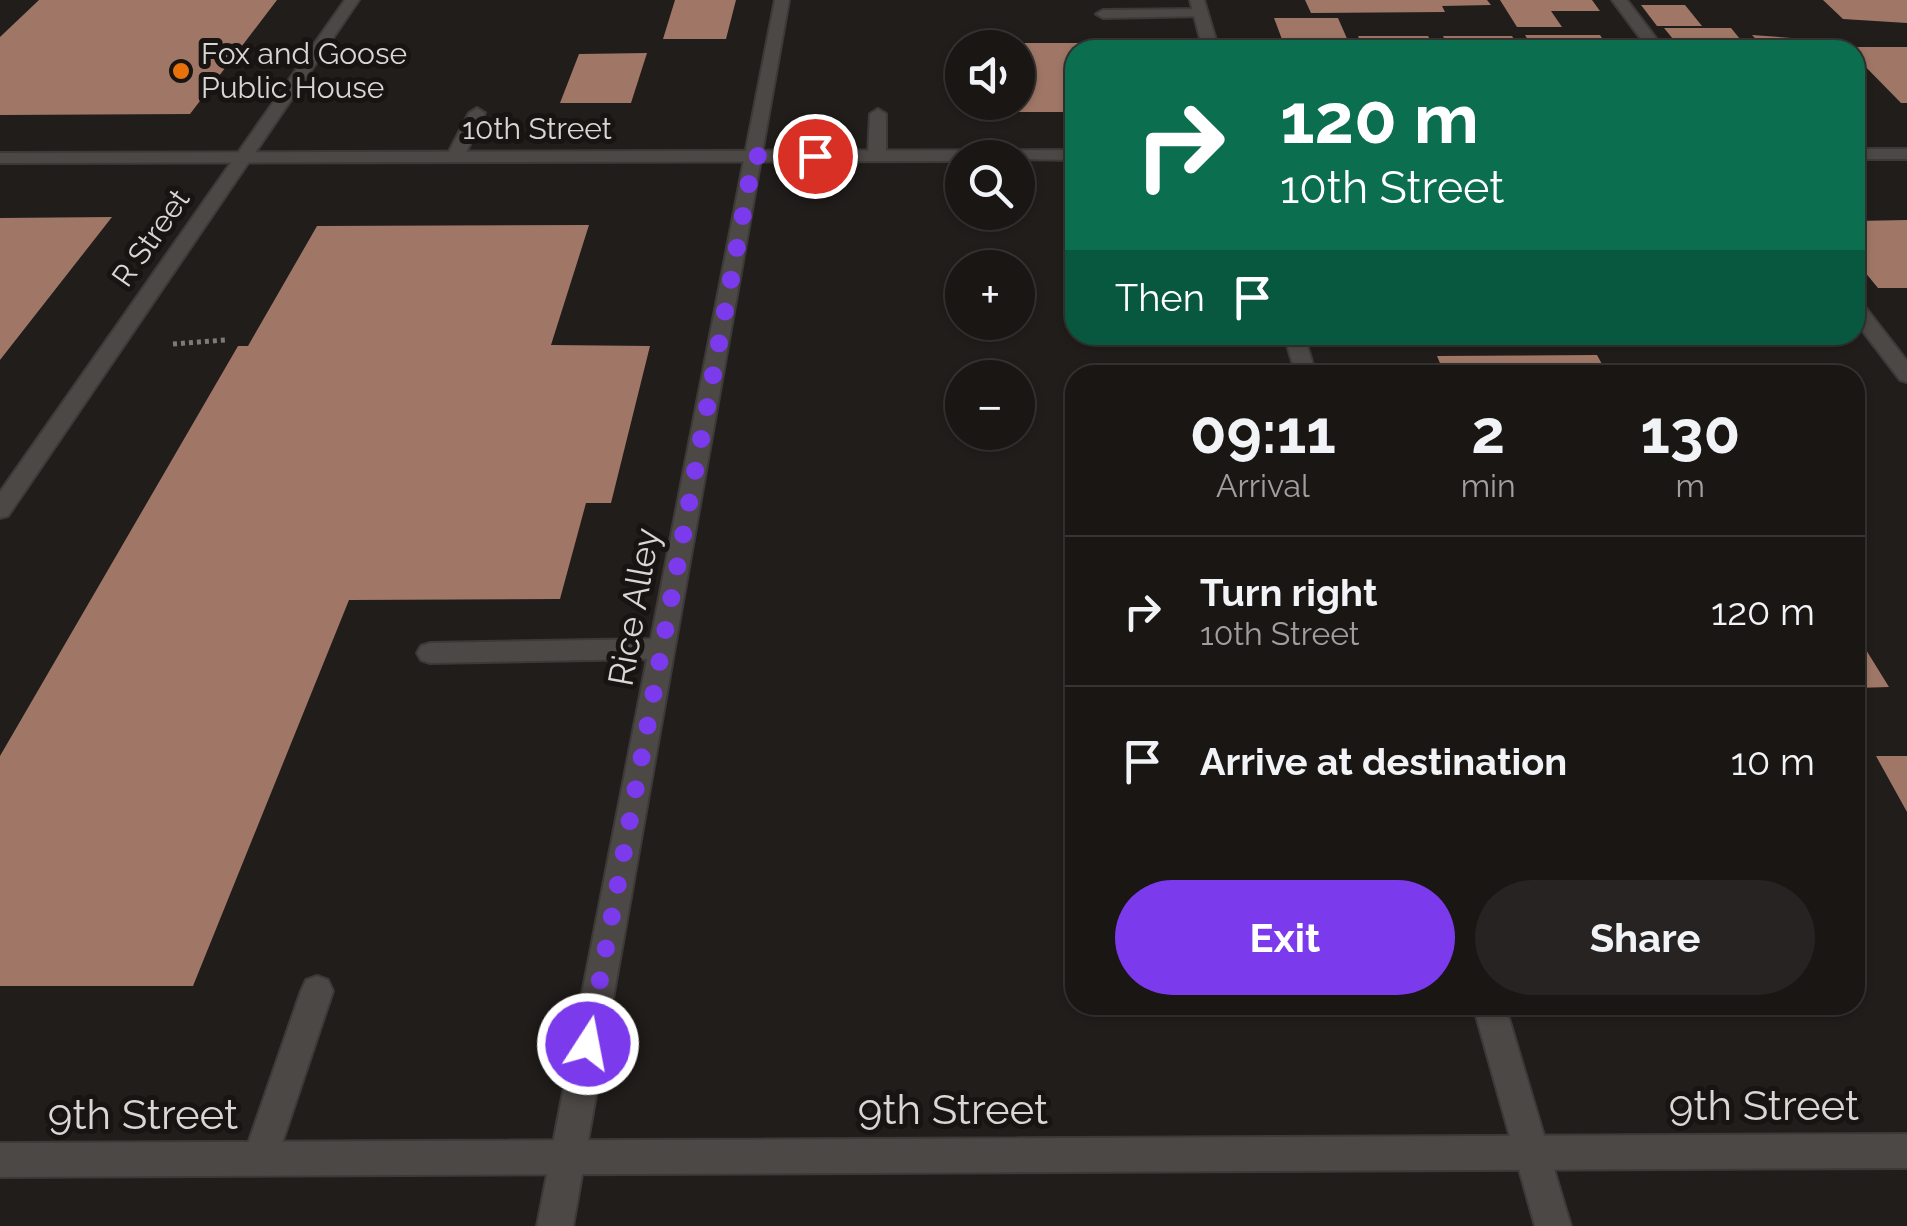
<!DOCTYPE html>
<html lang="en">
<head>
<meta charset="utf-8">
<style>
	:root { --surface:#191614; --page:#262322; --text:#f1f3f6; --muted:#9f9fa0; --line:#373534; --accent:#7c3aed }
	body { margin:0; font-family:Raleway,sans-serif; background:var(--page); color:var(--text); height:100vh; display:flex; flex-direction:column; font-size:38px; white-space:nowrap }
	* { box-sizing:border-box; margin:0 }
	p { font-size:32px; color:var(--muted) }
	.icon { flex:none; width:55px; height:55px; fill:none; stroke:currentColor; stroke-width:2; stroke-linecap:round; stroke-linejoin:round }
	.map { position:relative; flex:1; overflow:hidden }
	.details { position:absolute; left:1065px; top:365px; width:800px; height:650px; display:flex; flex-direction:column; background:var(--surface); border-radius:30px; box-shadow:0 2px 8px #0004,0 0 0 2px var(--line) }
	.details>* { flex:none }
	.top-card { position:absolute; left:1065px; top:40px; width:800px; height:305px; border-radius:30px; box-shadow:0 2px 8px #0004,0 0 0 2px var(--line); background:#0b6e4f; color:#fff; overflow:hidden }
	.controls { position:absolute; left:945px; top:30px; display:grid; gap:20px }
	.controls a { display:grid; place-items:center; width:90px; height:90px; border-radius:50%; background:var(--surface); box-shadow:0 2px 8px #0004,0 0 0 2px var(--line); font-size:50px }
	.pin { position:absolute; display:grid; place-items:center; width:85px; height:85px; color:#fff; margin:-42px; border:5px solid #fff; border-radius:50%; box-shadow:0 2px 10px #0007 }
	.me { position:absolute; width:110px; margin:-55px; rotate:11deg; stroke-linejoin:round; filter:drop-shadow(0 0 8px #0008) }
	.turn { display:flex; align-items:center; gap:35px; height:210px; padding:0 50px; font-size:45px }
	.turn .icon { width:130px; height:130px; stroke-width:2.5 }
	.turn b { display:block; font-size:70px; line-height:85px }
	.then { display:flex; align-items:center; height:95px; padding:0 50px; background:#0003; gap:20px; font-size:38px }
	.eta { display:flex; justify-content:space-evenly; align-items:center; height:170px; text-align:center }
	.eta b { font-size:60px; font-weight:700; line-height:70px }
	.button { display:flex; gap:20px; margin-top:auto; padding:20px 50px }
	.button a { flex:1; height:115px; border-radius:60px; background:var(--accent); color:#fff; font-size:40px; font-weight:700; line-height:115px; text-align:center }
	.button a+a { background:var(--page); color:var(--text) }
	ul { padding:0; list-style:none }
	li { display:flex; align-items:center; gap:30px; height:150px; padding:0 50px; border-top:2px solid var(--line) }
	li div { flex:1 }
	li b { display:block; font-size:38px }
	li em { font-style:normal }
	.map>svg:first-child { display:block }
	.building { fill:#a07766 }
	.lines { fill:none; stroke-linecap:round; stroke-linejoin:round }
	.service-casing { stroke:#3c3938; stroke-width:4 }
	.minor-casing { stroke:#3c3938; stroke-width:4 }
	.tertiary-casing { stroke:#3c3938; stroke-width:4 }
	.path { stroke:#7d7a78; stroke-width:5; stroke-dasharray:4 4; stroke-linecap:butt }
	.service { fill:#4c4846; fill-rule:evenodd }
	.minor { fill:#4c4846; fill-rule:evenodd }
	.tertiary { fill:#4c4846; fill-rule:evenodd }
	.route { stroke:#7c3aed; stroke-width:18; stroke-dasharray:0 32.4 }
	.food-dot { fill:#e8710a; stroke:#171412; stroke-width:4 }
	.labels { text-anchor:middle; stroke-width:10; stroke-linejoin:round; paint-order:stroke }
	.far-poi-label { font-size:30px; fill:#d9d6d5; stroke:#171412; text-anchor:start }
	.far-street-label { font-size:30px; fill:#d9d6d5; stroke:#171412 }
	.street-label { font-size:35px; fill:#d9d6d5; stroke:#171412 }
	.near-street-label { font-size:42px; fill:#d9d6d5; stroke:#171412 }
</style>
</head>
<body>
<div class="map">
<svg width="1907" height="1226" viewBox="0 0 1907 1226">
	<rect width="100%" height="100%" fill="#211d1b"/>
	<path class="building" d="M 39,0 L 277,0 L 190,114 L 0,115 L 0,37 Z
		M 675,0 L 736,0 L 726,39 L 663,39 Z
		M 1305,0 L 1487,0 L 1491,5 L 1442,6 L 1445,12 L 1311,13 Z
		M 1500,0 L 1592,0 L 1600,11 L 1551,11 L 1562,27 L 1517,27 Z
		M 1823,0 L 1907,0 L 1907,23 L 1843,19 Z
		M 1641,5 L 1685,5 L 1702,26 L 1657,26 Z
		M 1274,18 L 1338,18 L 1352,50 L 1286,50 Z
		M 1664,28 L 1731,28 L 1740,39 L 1673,39 Z
		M 1525,35 L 1600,35 L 1610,50 L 1534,50 Z
		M 1752,35 L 1805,39 L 1818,50 L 1766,50 Z
		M 1358,36 L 1428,36 L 1436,50 L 1364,50 Z
		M 1443,36 L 1512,36 L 1521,50 L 1450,50 Z
		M 970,43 L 1118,43 L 1120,50 L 1075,50 L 1075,112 L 972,112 L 972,102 L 1018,102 L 1018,48 L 970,48 Z
		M 1855,47 L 1907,47 L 1907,103 L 1901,103 L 1855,56 Z
		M 647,53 L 631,103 L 560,103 L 579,54 Z
		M 112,217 L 0,360 L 0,218 Z
		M 1907,220 L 1907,288 L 1878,288 L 1855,260 L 1855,221 Z
		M 589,225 L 551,345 L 650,346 L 611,503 L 586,503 L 560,599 L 349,600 L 193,986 L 0,986 L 0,756 L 238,346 L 248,346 L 317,226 Z
		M 1530,335 L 1647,335 L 1651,341 L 1533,341 Z
		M 1597,355 L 1608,375 L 1445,375 L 1437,356 Z
		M 1855,632 L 1889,687 L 1855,688 Z
		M 1876,756 L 1907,756 L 1907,812 Z"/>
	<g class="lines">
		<g class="service-casing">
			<path id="service" d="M 775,0 L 789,0 L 573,1226 L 537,1226 L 647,659 L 430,663 L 421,660 L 417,653 L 421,646 L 430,643 L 651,639 Z
				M 1612,0 L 1627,0 L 1665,50 L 1649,50 Z
				M 1201,9 L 1208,13 L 1206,16 L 1103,18 L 1096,14 L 1103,10 Z
				M 477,108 L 485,113 L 464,157 L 449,161 L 446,157 L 469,113 Z
				M 878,109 L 886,114 L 886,156 L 877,161 L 868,156 L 870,114 Z
				M 1855,301 L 1862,303 L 1907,361 L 1907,382 L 1900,380 L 1855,321 Z
				M 317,976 L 328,980 L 333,991 L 277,1158 L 272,1170 L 260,1175 L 248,1170 L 243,1158 L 301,991 L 306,980 Z"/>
		</g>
		<g class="minor-casing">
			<path id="minor" d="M 345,0 L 359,0 L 8,516 L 0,518 L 0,492 Z
				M 1190,0 L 1204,0 L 1219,50 L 1203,50 Z
				M 1284,335 L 1304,335 L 1316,375 L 1296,375 Z
				M 1473,1005 L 1505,1005 L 1571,1226 L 1535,1226 Z"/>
		</g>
		<g class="tertiary-casing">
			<path id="tertiary" d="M 1855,149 L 1907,149 L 1907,159 L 1855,159 Z
				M 1075,150 L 1075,160 L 962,158 L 962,161 L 0,163 L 0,153 Z
				M 1907,1134 L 1907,1168 L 0,1177 L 0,1143 Z"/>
		</g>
		<path class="path" d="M 173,344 L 225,340"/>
		<use href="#service" class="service"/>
		<use href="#minor" class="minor"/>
		<use href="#tertiary" class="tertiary"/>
	</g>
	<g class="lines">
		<path class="route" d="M 588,1044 L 754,156 L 815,156"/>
	</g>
	<circle class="food-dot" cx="181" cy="71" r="10"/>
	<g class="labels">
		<g class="far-poi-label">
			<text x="201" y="64">Fox and Goose<tspan x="201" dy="34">Public House</tspan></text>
		</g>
		<g class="far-street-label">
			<text x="537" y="139">10th Street</text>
			<text transform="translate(151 238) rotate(-55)" y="10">R Street</text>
		</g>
		<g class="street-label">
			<text transform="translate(634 607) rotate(-80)" y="12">Rice Alley</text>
		</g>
		<g class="near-street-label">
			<text x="1764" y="1120">9th Street</text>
			<text x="953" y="1124">9th Street</text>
			<text x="143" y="1129">9th Street</text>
		</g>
	</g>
</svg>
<div class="controls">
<a><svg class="icon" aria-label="sound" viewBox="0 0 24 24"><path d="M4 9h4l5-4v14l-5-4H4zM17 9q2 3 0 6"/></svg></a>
<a><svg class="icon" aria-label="search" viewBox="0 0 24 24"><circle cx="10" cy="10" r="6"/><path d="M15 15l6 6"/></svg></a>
<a>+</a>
<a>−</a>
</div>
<div class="pin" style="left:815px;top:156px;background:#d93025"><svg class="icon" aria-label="arrive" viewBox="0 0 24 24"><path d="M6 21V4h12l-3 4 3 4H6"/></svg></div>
<svg class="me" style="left:588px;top:1044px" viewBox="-20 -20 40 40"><circle r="17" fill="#7c3aed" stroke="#fff" stroke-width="3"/><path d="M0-11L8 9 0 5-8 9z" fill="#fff"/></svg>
<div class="top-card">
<div class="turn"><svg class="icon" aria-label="right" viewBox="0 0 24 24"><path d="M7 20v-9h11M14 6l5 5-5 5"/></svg><div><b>120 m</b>10th Street</div></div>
<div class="then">Then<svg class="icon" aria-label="arrive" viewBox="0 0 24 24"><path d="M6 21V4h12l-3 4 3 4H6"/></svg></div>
</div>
<section class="details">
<div class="eta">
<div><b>09:11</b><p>Arrival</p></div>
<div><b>2</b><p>min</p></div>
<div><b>130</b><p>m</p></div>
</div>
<ul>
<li><svg class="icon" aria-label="right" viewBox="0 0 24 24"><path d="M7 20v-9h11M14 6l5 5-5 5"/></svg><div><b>Turn right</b><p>10th Street</p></div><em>120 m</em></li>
<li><svg class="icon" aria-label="arrive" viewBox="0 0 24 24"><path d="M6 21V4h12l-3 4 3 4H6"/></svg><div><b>Arrive at destination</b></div><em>10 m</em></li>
</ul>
<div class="button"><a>Exit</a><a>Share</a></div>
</section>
</div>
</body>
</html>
